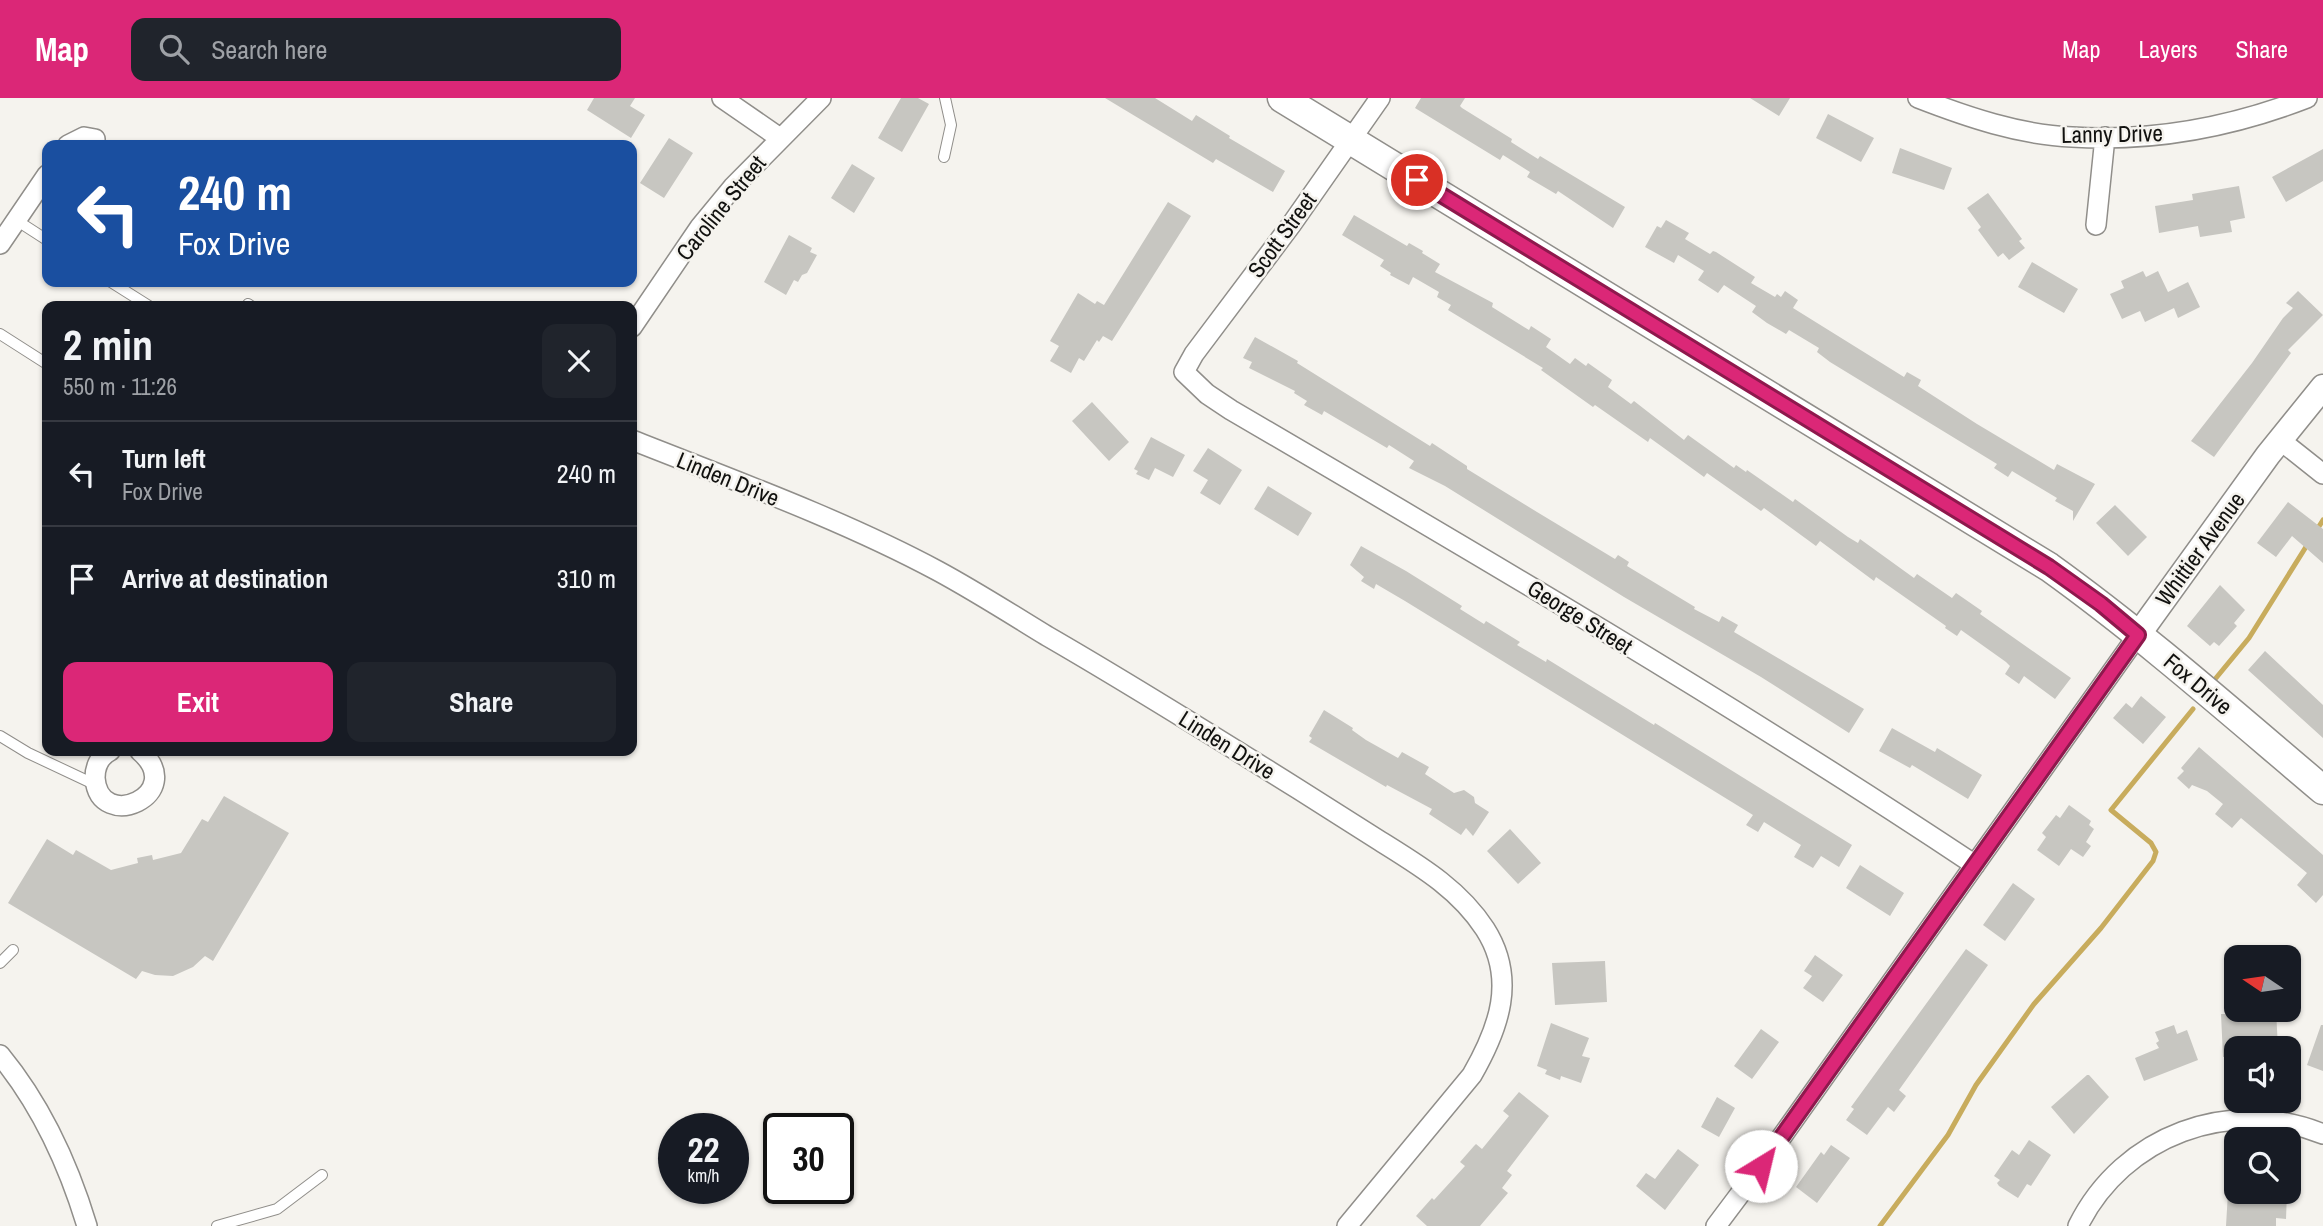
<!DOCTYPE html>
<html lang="en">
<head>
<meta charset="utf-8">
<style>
	:root { --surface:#171b24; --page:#20242c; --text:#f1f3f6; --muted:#9ea1a6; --line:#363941; --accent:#db2777 }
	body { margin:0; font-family:"Archivo Narrow",sans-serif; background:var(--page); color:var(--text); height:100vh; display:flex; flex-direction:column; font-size:26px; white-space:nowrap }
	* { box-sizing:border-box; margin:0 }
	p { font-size:23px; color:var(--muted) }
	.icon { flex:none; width:38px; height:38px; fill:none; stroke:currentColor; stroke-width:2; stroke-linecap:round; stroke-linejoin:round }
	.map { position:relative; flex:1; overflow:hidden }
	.drawer { position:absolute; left:42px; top:203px; width:595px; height:455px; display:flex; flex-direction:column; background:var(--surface); border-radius:14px; box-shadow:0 2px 5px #0004 }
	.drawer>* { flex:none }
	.hud { position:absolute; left:42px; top:42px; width:595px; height:147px; border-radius:14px; box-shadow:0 2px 5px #0004; background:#1a4fa0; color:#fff; overflow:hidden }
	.needle { width:46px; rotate:283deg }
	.controls { position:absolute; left:2224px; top:847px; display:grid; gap:14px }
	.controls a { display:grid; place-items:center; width:77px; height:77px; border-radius:14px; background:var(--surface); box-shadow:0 2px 5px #0004; font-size:35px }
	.speed { position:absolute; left:658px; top:1015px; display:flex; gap:14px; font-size:35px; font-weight:700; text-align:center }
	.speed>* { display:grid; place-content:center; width:91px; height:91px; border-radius:50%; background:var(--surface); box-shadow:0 2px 5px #0004; line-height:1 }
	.speed small { font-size:18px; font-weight:400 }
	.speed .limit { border:4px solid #111; border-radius:10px; background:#fff; color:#111 }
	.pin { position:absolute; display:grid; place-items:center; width:60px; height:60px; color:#fff; margin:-30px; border:4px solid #fff; border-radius:50%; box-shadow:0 2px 7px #0007 }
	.me { position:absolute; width:77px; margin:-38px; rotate:36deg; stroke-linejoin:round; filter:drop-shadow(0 0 5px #0008) }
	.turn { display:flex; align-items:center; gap:24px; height:147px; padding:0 21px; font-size:32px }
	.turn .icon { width:91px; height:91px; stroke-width:2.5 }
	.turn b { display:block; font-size:49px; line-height:60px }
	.round { display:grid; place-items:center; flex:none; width:74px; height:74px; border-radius:14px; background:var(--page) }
	.headline { display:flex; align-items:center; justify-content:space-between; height:119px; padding:0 21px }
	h1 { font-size:42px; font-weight:700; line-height:52px }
	.action { display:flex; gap:14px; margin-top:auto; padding:14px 21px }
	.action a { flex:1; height:80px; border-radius:14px; background:var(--accent); color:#fff; font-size:28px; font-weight:700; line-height:80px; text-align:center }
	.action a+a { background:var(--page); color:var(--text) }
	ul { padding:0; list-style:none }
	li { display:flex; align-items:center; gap:21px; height:105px; padding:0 21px; border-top:2px solid var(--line) }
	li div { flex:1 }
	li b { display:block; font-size:26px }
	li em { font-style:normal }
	header { display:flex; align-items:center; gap:42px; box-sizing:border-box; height:98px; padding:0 35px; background:var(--accent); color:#fff }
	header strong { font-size:33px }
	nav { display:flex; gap:38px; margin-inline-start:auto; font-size:24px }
	.search { width:490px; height:63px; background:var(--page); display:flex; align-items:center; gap:18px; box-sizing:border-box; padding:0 24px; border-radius:14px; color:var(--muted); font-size:26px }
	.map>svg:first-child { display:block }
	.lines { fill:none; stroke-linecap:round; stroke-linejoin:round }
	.stream { stroke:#c8ac5d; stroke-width:5 }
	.building { fill:#c7c6c1 }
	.service-casing { stroke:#908e8a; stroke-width:12 }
	.minor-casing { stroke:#908e8a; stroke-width:22 }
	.tertiary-casing { stroke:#908e8a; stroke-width:27 }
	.secondary-casing { stroke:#908e8a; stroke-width:31 }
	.service { stroke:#fff; stroke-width:10 }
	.minor { stroke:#fff; stroke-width:19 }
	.tertiary { stroke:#fff; stroke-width:24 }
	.secondary { stroke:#fff; stroke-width:28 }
	.route-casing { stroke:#8e194d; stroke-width:18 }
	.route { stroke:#db2777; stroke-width:12 }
	.labels { text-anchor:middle; stroke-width:5; stroke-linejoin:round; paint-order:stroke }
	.street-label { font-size:23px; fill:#11110f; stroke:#f5f3ee }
</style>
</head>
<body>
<header>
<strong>Map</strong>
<div class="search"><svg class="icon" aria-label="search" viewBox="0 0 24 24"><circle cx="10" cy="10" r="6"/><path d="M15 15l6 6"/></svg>Search here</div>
<nav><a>Map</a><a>Layers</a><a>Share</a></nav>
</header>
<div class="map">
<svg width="2323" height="1128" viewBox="0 0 2323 1128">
	<rect width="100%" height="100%" fill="#f5f3ee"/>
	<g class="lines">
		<path class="stream" d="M 2316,433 L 2323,422
			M 2216,580 L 2249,540 L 2309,444
			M 1880,1128 L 1948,1037 L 1976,987 L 2034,906 L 2101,830 L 2153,763 L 2156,754 L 2151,745 L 2111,712 L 2193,611"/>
	</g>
	<path class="building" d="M 594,0 L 635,0 L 630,8 L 645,17 L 631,40 L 587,12 Z
		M 901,0 L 918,0 L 929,6 L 902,54 L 878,40 Z
		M 1105,0 L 1155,0 L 1192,23 L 1196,17 L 1230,38 L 1229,40 L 1285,73 L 1273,94 L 1216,61 L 1213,65 Z
		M 1421,0 L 1465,0 L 1460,8 L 1462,10 L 1512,41 L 1511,44 L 1538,61 L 1540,58 L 1625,109 L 1613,130 L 1558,93 L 1556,96 L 1527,79 L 1530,74 L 1503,57 L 1500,62 L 1415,10 Z
		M 1750,0 L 1790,0 L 1779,18 Z
		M 1828,16 L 1874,40 L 1861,64 L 1816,40 Z
		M 669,40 L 693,55 L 664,100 L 640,85 Z
		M 1900,50 L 1952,70 L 1944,92 L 1892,75 Z
		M 2323,51 L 2323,83 L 2286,104 L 2272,79 Z
		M 852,66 L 875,80 L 854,115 L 831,100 Z
		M 2239,88 L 2245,120 L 2230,123 L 2232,134 L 2200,139 L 2198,128 L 2159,135 L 2155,108 L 2193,102 L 2192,96 Z
		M 1988,95 L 2022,141 L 2019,143 L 2025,150 L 2009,162 L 2003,155 L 1998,159 L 1978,132 L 1981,129 L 1967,110 Z
		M 1168,104 L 1191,118 L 1112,243 L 1103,238 L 1099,244 L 1097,242 L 1084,263 L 1079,260 L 1071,275 L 1050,263 L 1059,248 L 1050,243 L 1078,195 L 1095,206 L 1097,203 L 1104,207 Z
		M 1354,117 L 1407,148 L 1409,145 L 1423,153 L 1422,155 L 1440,166 L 1435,174 L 1493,205 L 1492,209 L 1529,232 L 1531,228 L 1551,241 L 1546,249 L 1570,266 L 1575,260 L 1586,268 L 1588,265 L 1612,282 L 1608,289 L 1631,306 L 1634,303 L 1684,342 L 1688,337 L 1734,370 L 1736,367 L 1746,374 L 1747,372 L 1793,404 L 1795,401 L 1848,439 L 1858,445 L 1860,441 L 1914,480 L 1917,476 L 1952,500 L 1956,495 L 1982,513 L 1980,516 L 2071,580 L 2055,601 L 2024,578 L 2019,586 L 2005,576 L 2010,568 L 2006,564 L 1961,532 L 1957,538 L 1945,530 L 1946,528 L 1876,479 L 1874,483 L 1820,443 L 1816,448 L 1764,410 L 1761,413 L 1707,375 L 1704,379 L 1650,340 L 1648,344 L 1595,307 L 1593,309 L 1541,272 L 1543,270 L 1448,212 L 1451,207 L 1437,199 L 1439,194 L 1413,179 L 1409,187 L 1390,177 L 1391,175 L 1380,168 L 1384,162 L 1342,137 Z
		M 1666,122 L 1689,135 L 1685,141 L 1710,156 L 1713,153 L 1716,154 L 1755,179 L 1751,185 L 1775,199 L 1777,196 L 1781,199 L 1785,193 L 1798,202 L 1793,210 L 1904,279 L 1907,274 L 1921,282 L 1918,288 L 1977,326 L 2054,372 L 2057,366 L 2095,386 L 2073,423 L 2073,413 L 2055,403 L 2057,400 L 2012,373 L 2008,379 L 1994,370 L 1997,366 L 1830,264 L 1817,254 L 1819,250 L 1789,232 L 1786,236 L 1767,225 L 1752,214 L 1756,208 L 1724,187 L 1718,195 L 1698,182 L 1704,173 L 1678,157 L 1674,165 L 1645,149 L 1657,128 L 1661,130 Z
		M 789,137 L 812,150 L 810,154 L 817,157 L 807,175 L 802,177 L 798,184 L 794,182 L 786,197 L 764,184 Z
		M 2032,164 L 2078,191 L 2064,215 L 2018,189 Z
		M 2143,173 L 2146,179 L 2158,173 L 2168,194 L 2188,184 L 2200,209 L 2178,220 L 2174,210 L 2145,224 L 2140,213 L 2122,221 L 2110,196 L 2124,190 L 2121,183 Z
		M 2298,193 L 2323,217 L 2288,252 L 2291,255 L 2214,359 L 2191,343 L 2252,265 L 2283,220 L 2293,210 L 2286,205 Z
		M 1255,239 L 1298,263 L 1297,265 L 1430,348 L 1432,345 L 1467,368 L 1467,371 L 1537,414 L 1615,461 L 1618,457 L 1629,464 L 1627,468 L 1695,509 L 1694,511 L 1719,524 L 1722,518 L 1738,527 L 1734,534 L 1864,611 L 1849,635 L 1761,579 L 1624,499 L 1445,388 L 1409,370 L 1414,363 L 1389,347 L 1387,350 L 1324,313 L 1322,317 L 1304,307 L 1307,303 L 1294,295 L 1295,293 L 1249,270 L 1252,264 L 1243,260 Z
		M 1092,304 L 1129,344 L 1109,363 L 1072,323 Z
		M 1151,339 L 1185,357 L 1173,379 L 1155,370 L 1149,382 L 1136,376 L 1138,373 L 1134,371 Z
		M 1208,350 L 1242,372 L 1220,407 L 1200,395 L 1208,382 L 1193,373 Z
		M 1268,388 L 1312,415 L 1298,438 L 1254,411 Z
		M 2288,404 L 2323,431 L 2323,465 L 2292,438 L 2276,459 L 2257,445 Z
		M 2115,407 L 2147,439 L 2128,458 L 2096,425 Z
		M 1361,448 L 1406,473 L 1462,508 L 1460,511 L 1484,526 L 1486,523 L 1520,544 L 1517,547 L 1546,564 L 1547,561 L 1654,627 L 1655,625 L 1852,747 L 1839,769 L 1821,758 L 1813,770 L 1794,759 L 1801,747 L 1764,724 L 1758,734 L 1746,727 L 1753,717 L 1405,503 L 1376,486 L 1374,491 L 1361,483 L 1364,479 L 1350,467 Z
		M 2220,487 L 2245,512 L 2234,525 L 2237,528 L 2219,548 L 2214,544 L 2210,548 L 2187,528 Z
		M 2265,553 L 2323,607 L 2323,640 L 2248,572 Z
		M 2141,598 L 2166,619 L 2143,646 L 2113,620 L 2126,605 L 2132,610 Z
		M 1324,612 L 1353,630 L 1352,632 L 1366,642 L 1398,660 L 1402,654 L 1429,669 L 1425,676 L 1454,695 L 1464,692 L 1474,699 L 1475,705 L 1489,714 L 1473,738 L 1466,730 L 1461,737 L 1429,716 L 1432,711 L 1387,687 L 1386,689 L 1309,644 L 1312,640 L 1309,638 Z
		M 1892,630 L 1935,654 L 1937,650 L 1982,677 L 1968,701 L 1912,667 L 1910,670 L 1879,653 Z
		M 2199,649 L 2323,757 L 2323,797 L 2316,805 L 2297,787 L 2307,775 L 2241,720 L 2232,730 L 2215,716 L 2223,706 L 2207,693 L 2192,687 L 2189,691 L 2177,680 L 2184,673 L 2181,670 Z
		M 224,698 L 289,735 L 213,863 L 205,858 L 193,869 L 173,878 L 155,877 L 142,873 L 136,881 L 8,805 L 47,741 L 73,757 L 76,752 L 111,772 L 138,765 L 137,760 L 152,757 L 153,762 L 181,755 L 202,721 L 208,724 Z
		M 2069,707 L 2091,723 L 2089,727 L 2094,731 L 2086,744 L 2091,748 L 2083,759 L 2071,751 L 2059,768 L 2037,752 L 2046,739 L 2042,735 L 2056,717 L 2060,720 Z
		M 1510,731 L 1541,765 L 1518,786 L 1487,753 Z
		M 1860,767 L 1904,795 L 1890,818 L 1846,790 Z
		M 2013,785 L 2035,801 L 2005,843 L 1983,827 Z
		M 1966,851 L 1988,867 L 1899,992 L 1906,998 L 1894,1014 L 1888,1009 L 1867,1037 L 1846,1022 L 1854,1011 L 1851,1009 Z
		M 1815,857 L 1843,877 L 1823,904 L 1803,890 L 1812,878 L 1804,873 Z
		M 1605,863 L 1607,904 L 1555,907 L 1552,865 Z
		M 2228,912 L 2276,912 L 2278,950 L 2236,950 L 2236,958 L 2223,959 L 2221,916 L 2225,916 Z
		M 1551,925 L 1589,940 L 1582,958 L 1590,960 L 1581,985 L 1561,978 L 1560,982 L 1545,976 L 1547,972 L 1537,968 Z
		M 2174,927 L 2177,936 L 2187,932 L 2198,962 L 2144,983 L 2135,960 L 2159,950 L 2156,945 L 2159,943 L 2155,934 Z
		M 2321,927 L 2323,927 L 2323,973 L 2307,967 Z
		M 1761,931 L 1779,944 L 1752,981 L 1734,968 Z
		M 2087,977 L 2089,977 L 2109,999 L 2074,1036 L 2051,1009 Z
		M 1519,994 L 1549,1018 L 1507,1073 L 1512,1077 L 1502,1090 L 1508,1095 L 1480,1128 L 1427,1128 L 1416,1118 L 1432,1100 L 1434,1102 L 1465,1068 L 1460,1064 L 1474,1048 L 1476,1046 L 1482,1051 L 1509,1018 L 1503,1013 Z
		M 1717,999 L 1735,1010 L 1719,1039 L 1701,1029 Z
		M 2029,1042 L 2051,1057 L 2031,1088 L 2027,1086 L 2018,1100 L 1999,1088 L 1997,1085 L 2000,1082 L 1994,1078 L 2012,1052 L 2019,1057 Z
		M 1831,1047 L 1850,1060 L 1817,1105 L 1796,1089 L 1821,1054 L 1824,1057 Z
		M 1678,1051 L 1699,1067 L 1665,1112 L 1636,1088 L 1646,1075 L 1655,1081 Z
		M 2228,1094 L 2287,1094 L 2286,1121 L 2276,1120 L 2276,1128 L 2226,1128 Z"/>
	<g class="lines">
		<g class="service-casing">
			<path id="service" d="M 944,59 L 951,27 L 945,0
				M 16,122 L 47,142
				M 111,184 L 149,208
				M 248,206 L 251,208
				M 0,236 L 47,266
				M 0,638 L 28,655 L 96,687
				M 0,865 L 13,852
				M 217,1128 L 277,1111 L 322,1077"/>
		</g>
		<g class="minor-casing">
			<path id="minor" d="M 722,0 L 780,40
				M 1380,0 L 1291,127 L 1194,256 L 1184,274 L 1207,296 L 1231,312 C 1482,459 1733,606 1975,767
				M 1918,0 C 1967,19 2020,37 2072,39 C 2153,44 2232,29 2307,0
				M 68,47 L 84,39 L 95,41
				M 2096,127 L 2105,39
				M 0,146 L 47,77
				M 632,229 L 700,129 L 733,89 L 821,0
				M 632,342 C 733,382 843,422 938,473 C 975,493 1011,516 1047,538 C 1132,587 1215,639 1298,691 C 1325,708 1353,726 1380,743 C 1420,768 1459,791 1485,831 C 1517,881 1499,930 1472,977 L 1347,1128
				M 2280,342 L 2323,376
				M 110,653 C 100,658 95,668 95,680 C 99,736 189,696 140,653
				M 0,957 C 42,1008 68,1065 87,1128
				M 1716,1128 L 1761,1068 L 2138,537
				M 2078,1128 C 2123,1037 2230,998 2323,1036"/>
		</g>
		<g class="tertiary-casing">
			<path id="tertiary" d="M 2138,537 L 2268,357 L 2323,289"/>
		</g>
		<g class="secondary-casing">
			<path id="secondary" d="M 1282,0 L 2049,469 C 2145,538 2233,616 2323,692"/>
		</g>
		<use href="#service" class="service"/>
		<use href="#minor" class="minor"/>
		<use href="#tertiary" class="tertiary"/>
		<use href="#secondary" class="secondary"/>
	</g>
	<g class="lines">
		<g class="route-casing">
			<path id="route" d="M 1417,82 L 2049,469 L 2101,506 L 2138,537 L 1761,1068"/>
		</g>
		<use href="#route" class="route"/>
	</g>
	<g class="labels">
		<g class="street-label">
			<text transform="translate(2112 36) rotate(-1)" y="8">Lanny Drive</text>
			<text transform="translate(721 110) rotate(-51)" y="8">Caroline Street</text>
			<text transform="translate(1282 137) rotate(-54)" y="8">Scott Street</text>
			<text transform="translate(728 381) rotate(22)" y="8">Linden Drive</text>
			<text transform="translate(2200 451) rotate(-54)" y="8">Whittier Avenue</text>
			<text transform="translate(1580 519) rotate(32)" y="8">George Street</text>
			<text transform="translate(2198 586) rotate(40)" y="8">Fox Drive</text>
			<text transform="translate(1227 647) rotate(32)" y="8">Linden Drive</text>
		</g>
	</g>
</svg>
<div class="controls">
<a><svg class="needle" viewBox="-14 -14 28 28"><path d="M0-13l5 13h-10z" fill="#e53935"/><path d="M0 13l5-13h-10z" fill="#9ea1a6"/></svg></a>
<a><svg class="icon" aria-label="sound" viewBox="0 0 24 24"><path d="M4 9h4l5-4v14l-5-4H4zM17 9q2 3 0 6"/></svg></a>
<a><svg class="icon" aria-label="search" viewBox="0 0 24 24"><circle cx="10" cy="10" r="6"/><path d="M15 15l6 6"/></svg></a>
</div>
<div class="speed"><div>22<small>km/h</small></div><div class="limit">30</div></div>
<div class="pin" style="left:1417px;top:82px;background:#d93025"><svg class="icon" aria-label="arrive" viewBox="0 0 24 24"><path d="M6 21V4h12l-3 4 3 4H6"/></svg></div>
<svg class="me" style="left:1761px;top:1068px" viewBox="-20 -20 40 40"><circle r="19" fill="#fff"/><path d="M0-13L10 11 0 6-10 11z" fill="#db2777"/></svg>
<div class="hud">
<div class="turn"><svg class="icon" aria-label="left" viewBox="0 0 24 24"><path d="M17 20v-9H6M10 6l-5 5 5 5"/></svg><div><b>240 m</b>Fox Drive</div></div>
</div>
<section class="drawer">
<div class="headline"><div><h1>2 min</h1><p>550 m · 11:26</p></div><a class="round"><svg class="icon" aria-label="close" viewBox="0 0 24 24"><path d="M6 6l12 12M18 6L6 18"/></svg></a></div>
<ul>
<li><svg class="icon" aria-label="left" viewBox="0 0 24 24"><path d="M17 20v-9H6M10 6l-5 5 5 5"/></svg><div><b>Turn left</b><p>Fox Drive</p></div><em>240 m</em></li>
<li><svg class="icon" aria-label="arrive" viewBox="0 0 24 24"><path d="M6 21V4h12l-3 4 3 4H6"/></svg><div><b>Arrive at destination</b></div><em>310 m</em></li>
</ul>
<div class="action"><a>Exit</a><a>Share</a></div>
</section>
</div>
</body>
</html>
